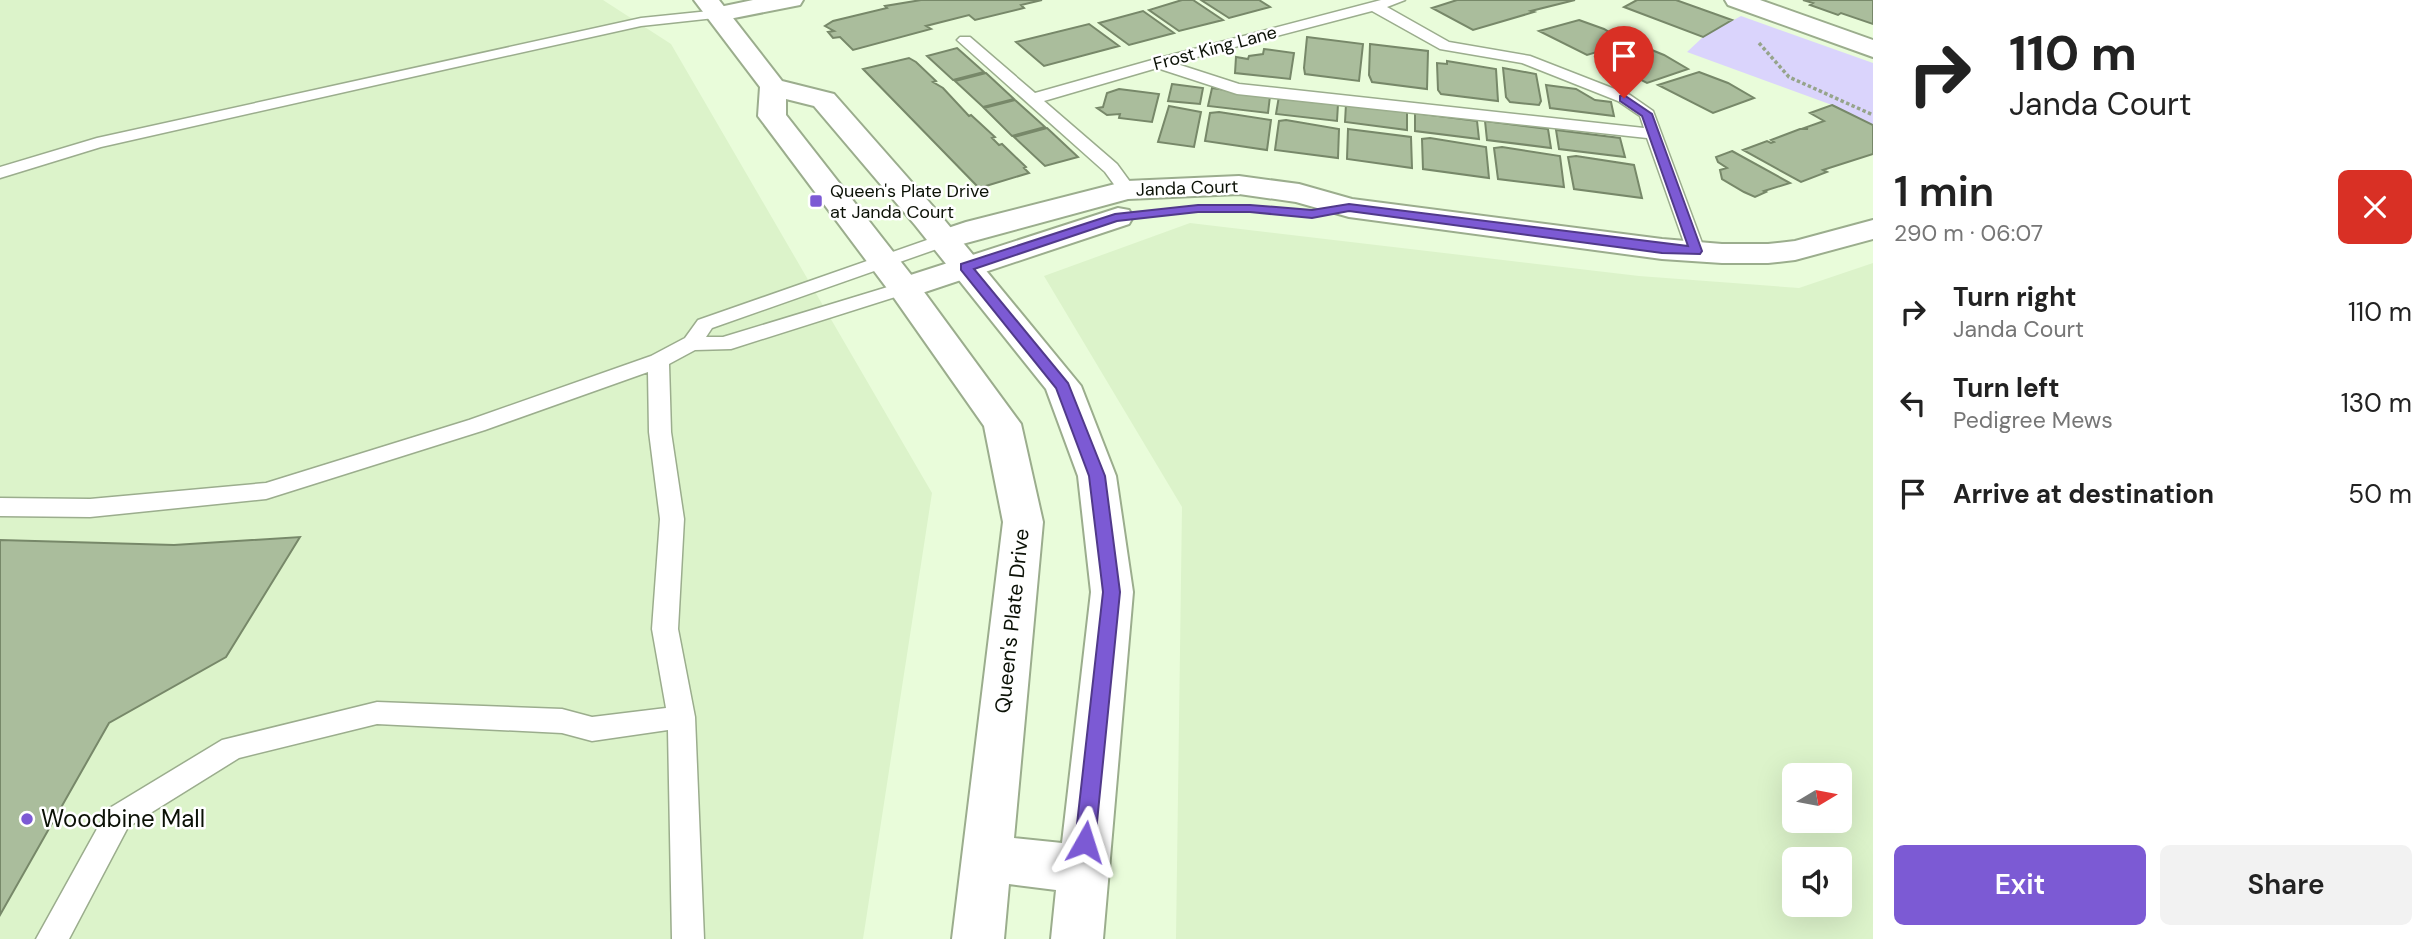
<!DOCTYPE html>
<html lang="en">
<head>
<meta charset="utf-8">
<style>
	:root { --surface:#fff; --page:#f2f2f2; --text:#222; --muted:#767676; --accent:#7c5ad4 }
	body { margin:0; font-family:"DM Sans",sans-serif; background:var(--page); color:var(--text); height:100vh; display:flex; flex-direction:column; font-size:26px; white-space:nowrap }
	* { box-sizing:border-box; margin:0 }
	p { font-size:23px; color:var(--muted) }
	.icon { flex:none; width:38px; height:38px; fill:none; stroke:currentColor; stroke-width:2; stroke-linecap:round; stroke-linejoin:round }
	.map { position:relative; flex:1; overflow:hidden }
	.panel { display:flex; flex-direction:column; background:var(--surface); width:560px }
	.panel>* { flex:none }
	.guide { background:#fff; color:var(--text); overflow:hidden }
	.needle { width:46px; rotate:80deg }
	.tools { position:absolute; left:1782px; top:763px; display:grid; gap:14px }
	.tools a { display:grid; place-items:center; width:70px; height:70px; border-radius:10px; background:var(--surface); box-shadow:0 7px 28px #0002; font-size:35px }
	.pin { position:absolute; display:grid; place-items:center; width:60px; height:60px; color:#fff; margin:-72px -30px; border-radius:50% 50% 50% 0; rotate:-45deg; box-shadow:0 0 7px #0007 }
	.pin .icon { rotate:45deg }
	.me { position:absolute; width:77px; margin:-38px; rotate:6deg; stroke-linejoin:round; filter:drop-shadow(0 0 5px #0008) }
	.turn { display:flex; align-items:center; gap:24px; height:147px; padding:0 21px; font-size:32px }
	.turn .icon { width:91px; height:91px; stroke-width:2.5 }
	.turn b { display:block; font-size:49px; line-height:60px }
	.round { display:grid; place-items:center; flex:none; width:74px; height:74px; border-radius:10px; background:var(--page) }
	.summary { display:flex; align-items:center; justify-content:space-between; height:119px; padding:0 21px }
	h1 { font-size:42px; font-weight:600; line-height:52px }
	.action { display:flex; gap:14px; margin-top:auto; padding:14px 21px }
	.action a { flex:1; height:80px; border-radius:10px; background:var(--accent); color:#fff; font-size:28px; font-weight:600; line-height:80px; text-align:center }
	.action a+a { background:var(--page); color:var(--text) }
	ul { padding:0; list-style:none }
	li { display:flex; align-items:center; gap:21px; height:91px; padding:0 21px }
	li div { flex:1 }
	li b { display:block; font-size:26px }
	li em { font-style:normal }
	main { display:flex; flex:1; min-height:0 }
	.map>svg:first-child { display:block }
	.built { fill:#dcf3ca; fill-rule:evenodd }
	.green { fill:#dad4fc }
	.building { fill:#aabd9c; stroke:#778869; stroke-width:2 }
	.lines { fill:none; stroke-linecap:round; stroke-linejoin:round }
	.lane-casing { stroke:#9bad8d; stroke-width:3 }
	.street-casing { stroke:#9bad8d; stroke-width:4 }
	.secondary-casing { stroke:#9bad8d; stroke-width:4 }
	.path { stroke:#96a48b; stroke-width:3.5; stroke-dasharray:3.5 2.5; stroke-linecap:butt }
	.lane { fill:#fff; fill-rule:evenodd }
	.street { fill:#fff; fill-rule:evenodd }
	.secondary { fill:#fff; fill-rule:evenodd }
	.route { fill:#7c5ad4; stroke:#513a8a; stroke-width:2 }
	.poi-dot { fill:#7c5ad4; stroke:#fff; stroke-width:2.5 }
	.labels { text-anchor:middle; stroke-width:5; stroke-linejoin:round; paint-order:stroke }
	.far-street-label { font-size:18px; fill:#0b1106; stroke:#fff }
	.far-poi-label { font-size:18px; fill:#0b1106; stroke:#fff; text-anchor:start }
	.street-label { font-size:21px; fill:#0b1106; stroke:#fff }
	.near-poi-label { font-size:24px; fill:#0b1106; stroke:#fff; text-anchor:start }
</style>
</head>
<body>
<main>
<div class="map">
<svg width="1873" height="939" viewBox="0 0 1873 939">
	<rect width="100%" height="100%" fill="#e9fcda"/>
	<path class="built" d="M 0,0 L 603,0 L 671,44 L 932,493 L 863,939 L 0,939 Z
		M 1190,223 L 1639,276 L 1799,288 L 1873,263 L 1873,939 L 1176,939 L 1182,507 L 1044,276 ZM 1794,775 L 1839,775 L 1839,821 L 1794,821 ZM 1794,859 L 1839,859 L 1839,905 L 1794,905 Z"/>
	<path class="green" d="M 1741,16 L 1873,63 L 1873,125 L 1832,105 L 1687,52 L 1703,37 Z"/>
	<path class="building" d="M 921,0 L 1042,0 L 1021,5 L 1024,8 L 975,20 L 969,15 L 926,26 L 931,29 L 853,50 L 840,37 L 833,38 L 828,32 L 834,31 L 825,26 L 833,21 L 887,8 L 885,6 Z
		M 1182,0 L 1193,0 L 1223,20 L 1179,31 L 1149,10 Z
		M 1201,0 L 1259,0 L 1270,7 L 1229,18 Z
		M 1457,0 L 1575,0 L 1531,11 L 1534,12 L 1473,30 L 1432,8 Z
		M 1637,0 L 1676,0 L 1732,20 L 1703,37 L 1624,7 Z
		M 1803,0 L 1873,0 L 1873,24 L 1841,13 L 1838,15 L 1810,5 L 1813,3 Z
		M 1143,11 L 1174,33 L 1129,45 L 1099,23 Z
		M 1579,20 L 1604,29 L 1627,43 L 1587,55 L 1539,31 Z
		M 1089,24 L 1119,46 L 1044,66 L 1016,42 Z
		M 1307,37 L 1363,44 L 1359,81 L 1305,74 L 1304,68 Z
		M 1370,44 L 1428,51 L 1427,89 L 1372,82 L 1369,75 Z
		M 1637,44 L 1664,55 L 1688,69 L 1647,83 L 1596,57 Z
		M 957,48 L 984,72 L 953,80 L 927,56 Z
		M 1264,49 L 1294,53 L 1290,79 L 1235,73 L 1236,57 L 1248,59 L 1249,56 L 1263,54 Z
		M 909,58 L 916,62 L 936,81 L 933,82 L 943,88 L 969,116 L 971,115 L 995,137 L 992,138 L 999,145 L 1002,144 L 1026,167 L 1024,168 L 1029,173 L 979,188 L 863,69 Z
		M 1447,61 L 1496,69 L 1498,101 L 1441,94 L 1438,90 L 1437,63 L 1447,64 Z
		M 1503,68 L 1536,74 L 1541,101 L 1539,105 L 1510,102 L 1506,97 Z
		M 1699,72 L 1728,83 L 1754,98 L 1713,113 L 1658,85 Z
		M 986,73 L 1014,99 L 983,107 L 955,81 Z
		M 1172,84 L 1203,88 L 1200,104 L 1168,101 Z
		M 1546,85 L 1576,89 L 1595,100 L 1611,102 L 1614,116 L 1550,108 Z
		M 1212,88 L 1270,96 L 1268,113 L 1208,106 Z
		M 1119,89 L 1159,94 L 1152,122 L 1119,118 L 1120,114 L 1107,115 L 1097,108 L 1103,107 L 1107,93 Z
		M 1279,96 L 1338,104 L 1337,121 L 1276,114 Z
		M 1015,100 L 1045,127 L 1012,136 L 984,108 Z
		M 1346,104 L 1407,112 L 1407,130 L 1345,122 Z
		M 1832,105 L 1873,125 L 1873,154 L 1829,168 L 1823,170 L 1827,172 L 1801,182 L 1743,150 L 1767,141 L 1771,143 L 1774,142 L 1771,140 L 1800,129 L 1808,129 L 1804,128 L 1824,121 L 1810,113 Z
		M 1169,106 L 1201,112 L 1194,147 L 1158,142 Z
		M 1219,112 L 1271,120 L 1267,150 L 1205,141 L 1210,113 Z
		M 1415,113 L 1477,121 L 1479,139 L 1415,131 Z
		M 1286,120 L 1339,129 L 1338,158 L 1275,150 L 1279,121 Z
		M 1485,121 L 1548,129 L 1551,148 L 1487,140 Z
		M 1047,128 L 1078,157 L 1045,166 L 1014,137 Z
		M 1348,129 L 1411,137 L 1412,168 L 1347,159 Z
		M 1556,130 L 1620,138 L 1625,157 L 1559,149 Z
		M 1430,138 L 1486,147 L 1489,178 L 1423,169 L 1422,139 Z
		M 1502,147 L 1560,156 L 1564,187 L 1498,179 L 1494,148 Z
		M 1732,151 L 1790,183 L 1764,191 L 1766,192 L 1755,197 L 1744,192 L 1722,179 L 1720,170 L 1727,168 L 1718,162 L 1716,157 Z
		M 1576,156 L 1634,165 L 1642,198 L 1574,189 L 1568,157 Z
		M 300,537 L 226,657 L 109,723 L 0,915 L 0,540 L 174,545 Z"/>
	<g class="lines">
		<g class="lane-casing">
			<path id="lane" d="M 1381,0 L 1405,0 L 1387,7 L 1449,42 L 1530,56 L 1630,95 L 1653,111 L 1705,251 L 1703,255 L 1689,255 L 1687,251 L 1647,138 L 1237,94 L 1157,68 L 1044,101 L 1117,164 L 1136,190 L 1133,194 L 1121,194 L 1105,172 L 957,40 L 960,37 L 970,37 L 1035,93 L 1152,60 ZM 1372,11 L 1440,49 L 1522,63 L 1618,101 L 1640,116 L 1644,128 L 1239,84 L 1174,63 Z
				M 719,10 L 726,14 L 724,17 L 641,26 L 447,69 L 101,147 L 0,178 L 0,167 L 97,138 L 641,18 Z
				M 944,234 L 953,240 L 951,244 L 712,328 L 706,337 L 723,337 L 904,282 L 911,284 L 914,288 L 911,292 L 731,349 L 695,350 L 669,364 L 671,432 L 684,519 L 678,629 L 695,717 L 704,939 L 672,939 L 668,730 L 592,741 L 562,733 L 377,724 L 239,758 L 128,827 L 69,939 L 36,939 L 108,809 L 222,740 L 377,702 L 562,709 L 592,717 L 666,708 L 652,629 L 660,519 L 649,432 L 648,372 L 485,430 L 266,499 L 90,517 L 0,516 L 0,498 L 90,499 L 266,483 L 469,420 L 651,356 L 685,338 L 698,320 Z"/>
		</g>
		<g class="street-casing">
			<path id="street" d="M 753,0 L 803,0 L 800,5 L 719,21 L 710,19 L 707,14 L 710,9 Z
				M 1725,0 L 1760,0 L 1873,40 L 1873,57 L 1728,5 Z
				M 1239,176 L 1299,184 L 1352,199 L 1662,239 L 1722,244 L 1768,244 L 1795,241 L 1873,220 L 1873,239 L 1795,260 L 1768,263 L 1722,263 L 1662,259 L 1349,217 L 1296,202 L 1239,194 L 1128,199 L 944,249 L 933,247 L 928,240 L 933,233 L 966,222 L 1127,181 Z
				M 1118,208 L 1129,210 L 1133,217 L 1129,224 L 916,295 L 904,298 L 892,295 L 888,288 L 892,281 Z"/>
		</g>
		<g class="secondary-casing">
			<path id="secondary" d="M 694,0 L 719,0 L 782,81 L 834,94 L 937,211 L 1081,386 L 1116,476 L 1133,592 L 1103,939 L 1051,939 L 1056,890 L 1009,884 L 1004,939 L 952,939 L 1003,522 L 984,426 L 892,295 L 758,116 L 760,87 ZM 786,99 L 814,106 L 915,225 L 1046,389 L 1078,476 L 1091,592 L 1062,843 L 1014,838 L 1043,522 L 1021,424 L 916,281 L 786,115 Z"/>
		</g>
		<path class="path" d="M 1759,43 L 1789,77 L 1873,115"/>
		<use href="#lane" class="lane"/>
		<use href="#street" class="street"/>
		<use href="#secondary" class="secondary"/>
	</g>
	<path class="route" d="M 1624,95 L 1652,114 L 1702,251 L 1700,254 L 1662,253 L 1349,211 L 1312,218 L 1250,212 L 1198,212 L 1117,221 L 974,269 L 1068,383 L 1105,476 L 1120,592 L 1095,842 L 1092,848 L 1085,851 L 1078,848 L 1075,842 L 1103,592 L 1089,476 L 1056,388 L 961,270 L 961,264 L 1115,214 L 1198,205 L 1250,205 L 1312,210 L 1349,204 L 1688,246 L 1642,116 L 1620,101 L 1620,96 Z"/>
	<g class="poi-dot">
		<rect x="809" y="194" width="14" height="14" rx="3.5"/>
		<circle cx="27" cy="819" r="7"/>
	</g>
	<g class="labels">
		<g class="far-street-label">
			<text transform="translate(1215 48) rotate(-15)" y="6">Frost King Lane</text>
			<text transform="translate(1187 188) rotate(-2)" y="6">Janda Court</text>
		</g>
		<g class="far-poi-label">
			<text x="830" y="197">Queen's Plate Drive<tspan x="830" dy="21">at Janda Court</tspan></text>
		</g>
		<g class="street-label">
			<text transform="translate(1012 621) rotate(-84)" y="7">Queen's Plate Drive</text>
		</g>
		<g class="near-poi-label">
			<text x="41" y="827">Woodbine Mall</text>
		</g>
	</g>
</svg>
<div class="tools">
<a><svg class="needle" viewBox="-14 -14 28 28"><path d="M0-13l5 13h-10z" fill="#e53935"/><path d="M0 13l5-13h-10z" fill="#767676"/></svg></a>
<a><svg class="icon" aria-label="sound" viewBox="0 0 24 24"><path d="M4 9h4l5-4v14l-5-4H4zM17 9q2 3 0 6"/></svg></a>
</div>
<div class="pin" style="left:1624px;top:98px;background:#d93025"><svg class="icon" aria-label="arrive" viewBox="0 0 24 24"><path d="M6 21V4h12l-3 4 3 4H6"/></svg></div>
<svg class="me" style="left:1085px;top:842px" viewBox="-20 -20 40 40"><path d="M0-17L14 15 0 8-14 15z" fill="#7c5ad4" stroke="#fff" stroke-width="4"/></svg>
</div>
<section class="panel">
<div class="guide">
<div class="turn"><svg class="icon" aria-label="right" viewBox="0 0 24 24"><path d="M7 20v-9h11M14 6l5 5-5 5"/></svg><div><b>110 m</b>Janda Court</div></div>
</div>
<div class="summary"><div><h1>1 min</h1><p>290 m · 06:07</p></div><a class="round" style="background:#d93025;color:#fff"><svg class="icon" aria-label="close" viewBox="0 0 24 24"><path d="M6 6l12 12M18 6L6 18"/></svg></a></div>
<ul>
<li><svg class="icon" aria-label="right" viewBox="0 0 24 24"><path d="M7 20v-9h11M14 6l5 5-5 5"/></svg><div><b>Turn right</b><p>Janda Court</p></div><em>110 m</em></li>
<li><svg class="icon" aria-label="left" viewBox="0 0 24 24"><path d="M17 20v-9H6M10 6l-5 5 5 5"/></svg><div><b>Turn left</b><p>Pedigree Mews</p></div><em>130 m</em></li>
<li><svg class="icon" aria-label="arrive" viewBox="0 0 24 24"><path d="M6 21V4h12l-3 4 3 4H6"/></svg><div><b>Arrive at destination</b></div><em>50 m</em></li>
</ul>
<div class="action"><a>Exit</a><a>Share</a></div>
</section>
</main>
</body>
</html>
